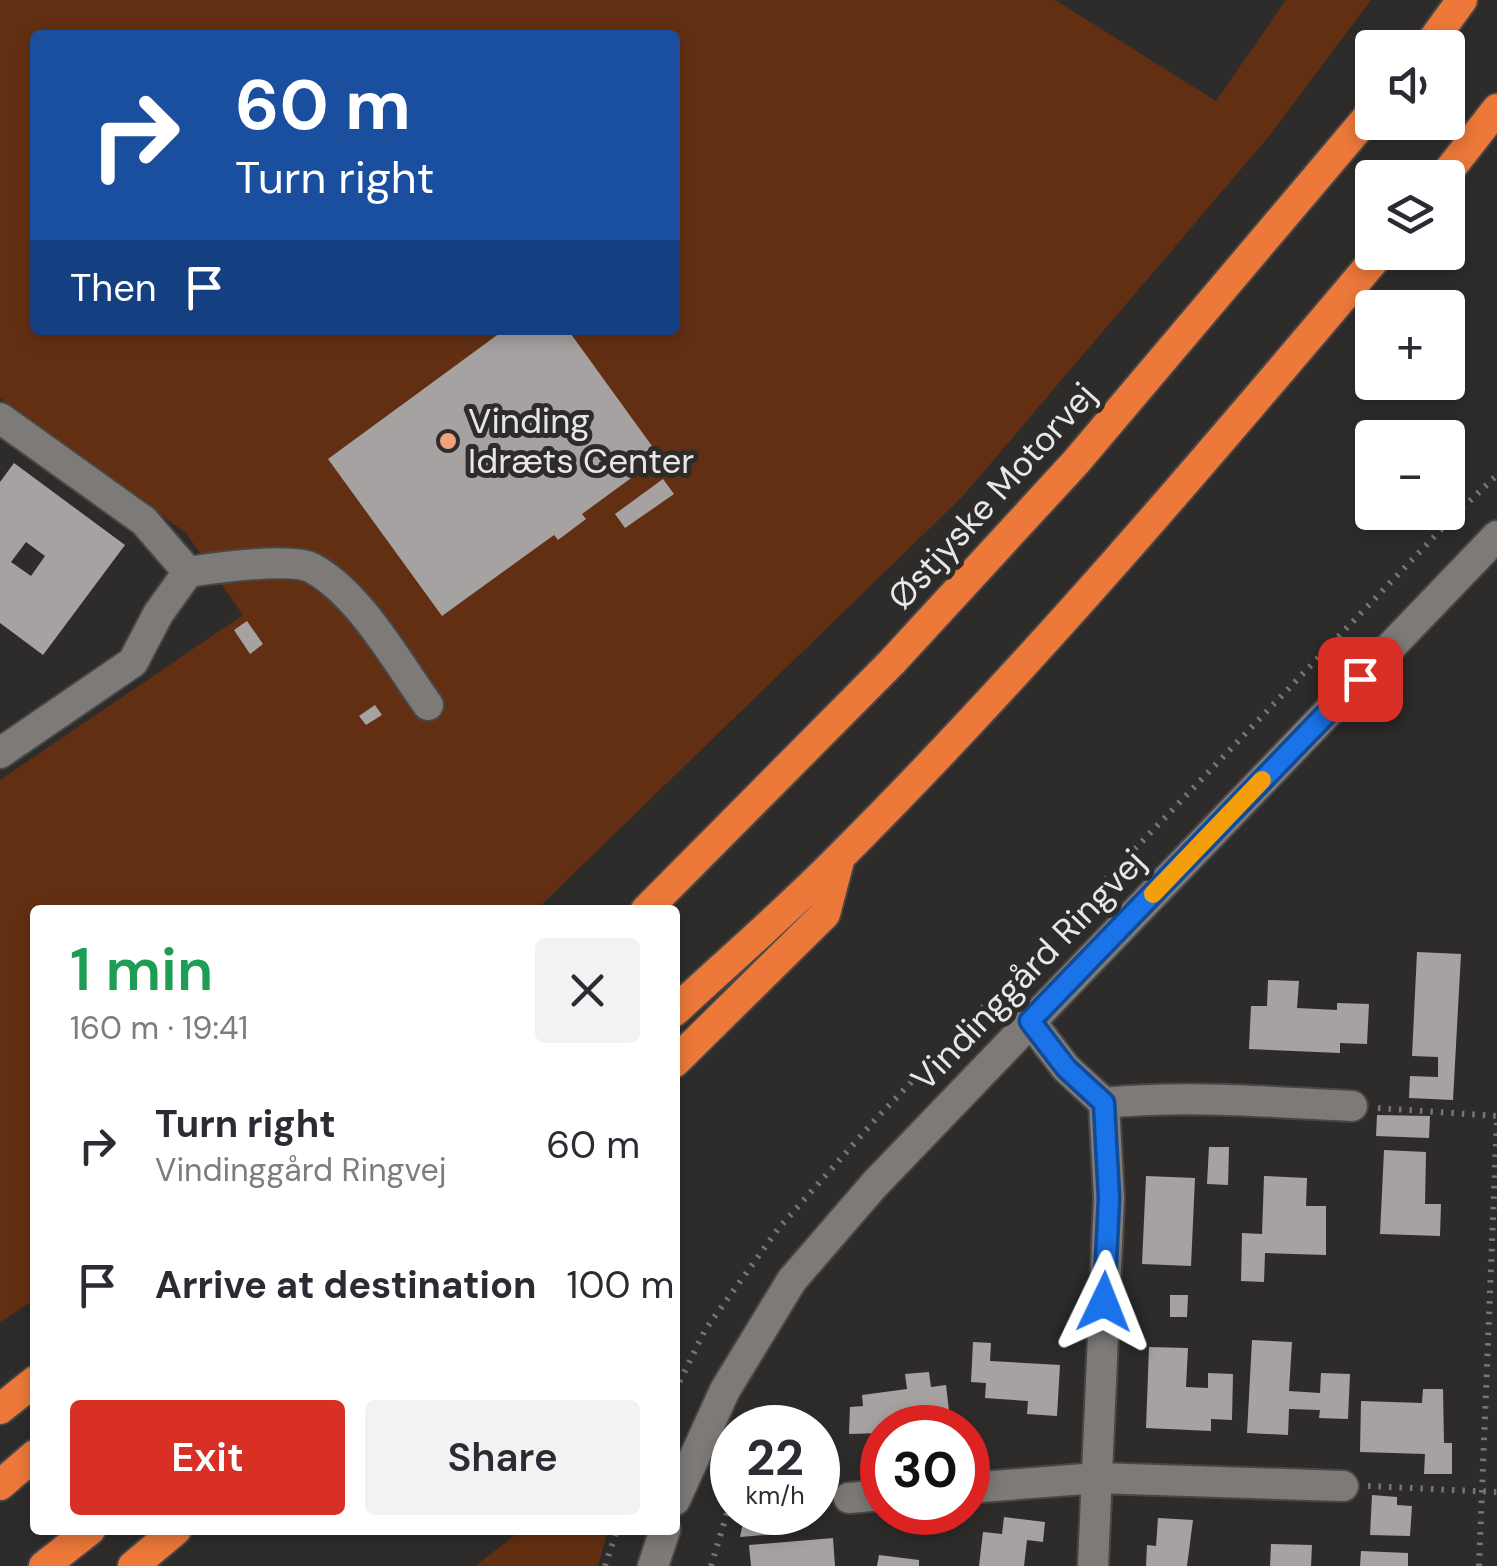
<!DOCTYPE html>
<html lang="en">
<head>
<meta charset="utf-8">
<style>
	:root { --surface:#fff; --page:#f2f2f3; --text:#2b2b33; --muted:#7c7c81; --accent:#d93025 }
	body { margin:0; font-family:"DM Sans",sans-serif; background:var(--page); color:var(--text); height:100vh; display:flex; flex-direction:column; font-size:38px; white-space:nowrap }
	* { box-sizing:border-box; margin:0 }
	p { font-size:32px; color:var(--muted) }
	.icon { flex:none; width:55px; height:55px; fill:none; stroke:currentColor; stroke-width:2; stroke-linecap:round; stroke-linejoin:round }
	.map { position:relative; flex:1; overflow:hidden }
	.side { position:absolute; left:30px; top:905px; width:650px; height:630px; display:flex; flex-direction:column; background:var(--surface); border-radius:10px; box-shadow:0 5px 15px #0003 }
	.side>* { flex:none }
	.top-card { position:absolute; left:30px; top:30px; width:650px; height:305px; border-radius:10px; box-shadow:0 5px 15px #0003; background:#1a4fa0; color:#fff; overflow:hidden }
	.fabs { position:absolute; left:1355px; top:30px; display:grid; gap:20px }
	.fabs a { display:grid; place-items:center; width:110px; height:110px; border-radius:10px; background:var(--surface); box-shadow:0 5px 15px #0003; font-size:50px }
	.speed { position:absolute; left:710px; top:1405px; display:flex; gap:20px; font-size:50px; font-weight:700; text-align:center }
	.speed>* { display:grid; place-content:center; width:130px; height:130px; border-radius:50%; background:var(--surface); box-shadow:0 5px 15px #0003; line-height:1 }
	.speed small { font-size:25px; font-weight:400 }
	.speed .limit { border:15px solid #d22; background:#fff; color:#111 }
	.pin { position:absolute; display:grid; place-items:center; width:85px; height:85px; color:#fff; margin:-42px; border-radius:20px; box-shadow:0 5px 15px #0006 }
	.me { position:absolute; width:110px; margin:-55px; rotate:2deg; stroke-linejoin:round; filter:drop-shadow(0 0 8px #0008) }
	.turn { display:flex; align-items:center; gap:35px; height:210px; padding:0 40px; font-size:45px }
	.turn .icon { width:130px; height:130px; stroke-width:2.5 }
	.turn b { display:block; font-size:70px; line-height:85px }
	.then { display:flex; align-items:center; height:95px; padding:0 40px; background:#0003; gap:20px; font-size:38px }
	.round { display:grid; place-items:center; flex:none; width:105px; height:105px; border-radius:10px; background:var(--page) }
	.head { display:flex; align-items:center; justify-content:space-between; height:170px; padding:0 40px }
	h1 { font-size:60px; font-weight:600; line-height:75px; color:#1e9e55 }
	.action { display:flex; gap:20px; margin-top:auto; padding:20px 40px }
	.action a { flex:1; height:115px; border-radius:10px; background:var(--accent); color:#fff; font-size:40px; font-weight:600; line-height:115px; text-align:center }
	.action a+a { background:var(--page); color:var(--text) }
	ul { padding:0; list-style:none }
	li { display:flex; align-items:center; gap:30px; height:140px; padding:0 40px }
	li div { flex:1 }
	li b { display:block; font-size:38px }
	li em { font-style:normal }
	.map>svg:first-child { display:block }
	.green { fill:#632f12; fill-rule:evenodd }
	.building { fill:#a6a2a1; fill-rule:evenodd }
	.lines { fill:none; stroke-linecap:round; stroke-linejoin:round }
	.minor-casing { stroke:#494746; stroke-width:34 }
	.highway-casing { stroke:#494746; stroke-width:34 }
	.path { stroke:#787674; stroke-width:6; stroke-dasharray:2.5 8; stroke-linecap:butt }
	.minor { stroke:#7d7a78; stroke-width:30 }
	.highway { stroke:#ec7839; stroke-width:30 }
	.route-casing { stroke:#114b97; stroke-width:25 }
	.route { stroke:#1a73e8; stroke-width:18 }
	.slow { stroke:#f59e0b; stroke-width:18 }
	.poi-dot { fill:#f1a27b; stroke:#2e2c2a; stroke-width:4 }
	.labels { text-anchor:middle; stroke-width:10; stroke-linejoin:round; paint-order:stroke }
	.poi-label { font-size:35px; fill:#e9e7e6; stroke:#2e2c2a; text-anchor:start }
	.street-label { font-size:35px; fill:#e9e7e6; stroke:#2e2c2a }
</style>
</head>
<body>
<div class="map">
<svg width="1497" height="1566" viewBox="0 0 1497 1566">
	<rect width="100%" height="100%" fill="#2e2c2a"/>
	<path class="green" d="M 0,0 L 1055,0 L 1216,101 L 1286,0 L 1371,0 L 1270,135 L 962,497 L 536,910 L 35,910 L 35,1299 L 0,1322 L 0,780 L 243,615 L 186,533 L 0,398 ZM 35,35 L 675,35 L 675,330 L 35,330 Z
		M 522,1530 L 608,1530 L 598,1566 L 475,1566 Z"/>
	<path class="building" d="M 504,330 L 568,330 L 660,457 L 582,514 L 586,519 L 558,540 L 554,535 L 442,616 L 328,459 Z
		M 14,463 L 125,545 L 43,655 L 0,623 L 0,482 ZM 26,542 L 45,556 L 31,576 L 11,562 Z
		M 663,479 L 674,494 L 625,528 L 615,514 Z
		M 247,621 L 263,644 L 250,654 L 234,630 Z
		M 375,705 L 382,715 L 366,725 L 359,716 Z
		M 1417,952 L 1461,954 L 1453,1100 L 1409,1098 L 1410,1076 L 1438,1077 L 1438,1057 L 1412,1056 Z
		M 1268,980 L 1299,981 L 1297,1008 L 1337,1010 L 1337,1003 L 1369,1004 L 1367,1044 L 1340,1043 L 1340,1053 L 1249,1049 L 1251,1006 L 1267,1006 Z
		M 1377,1115 L 1430,1116 L 1429,1138 L 1376,1136 Z
		M 1209,1147 L 1229,1147 L 1228,1185 L 1207,1184 Z
		M 1384,1150 L 1426,1152 L 1425,1204 L 1441,1204 L 1440,1236 L 1380,1234 Z
		M 1146,1176 L 1195,1178 L 1191,1266 L 1142,1264 Z
		M 1264,1176 L 1307,1178 L 1306,1206 L 1326,1206 L 1326,1255 L 1265,1253 L 1264,1282 L 1241,1281 L 1242,1233 L 1262,1234 Z
		M 1170,1295 L 1188,1295 L 1187,1317 L 1170,1317 Z
		M 1252,1340 L 1292,1342 L 1289,1391 L 1320,1393 L 1321,1373 L 1350,1374 L 1348,1419 L 1319,1418 L 1320,1410 L 1289,1409 L 1288,1435 L 1247,1433 Z
		M 973,1342 L 991,1343 L 990,1361 L 1060,1365 L 1057,1416 L 1027,1414 L 1028,1401 L 985,1398 L 986,1383 L 971,1382 Z
		M 1149,1347 L 1188,1348 L 1186,1387 L 1208,1388 L 1208,1373 L 1233,1374 L 1232,1420 L 1211,1419 L 1211,1431 L 1146,1428 Z
		M 929,1372 L 931,1387 L 946,1385 L 951,1428 L 882,1428 L 882,1433 L 849,1434 L 850,1407 L 863,1406 L 862,1395 L 907,1389 L 905,1374 Z
		M 1423,1389 L 1443,1389 L 1444,1443 L 1452,1443 L 1452,1474 L 1424,1474 L 1425,1454 L 1360,1452 L 1361,1401 L 1422,1403 Z
		M 1372,1495 L 1397,1497 L 1397,1505 L 1412,1506 L 1410,1536 L 1370,1535 Z
		M 789,1514 L 791,1533 L 740,1537 L 744,1518 Z
		M 1004,1517 L 1045,1522 L 1043,1542 L 1027,1540 L 1024,1566 L 979,1566 L 983,1532 L 1002,1534 Z
		M 1158,1518 L 1193,1520 L 1187,1566 L 1146,1566 L 1147,1545 L 1156,1546 Z
		M 833,1538 L 835,1566 L 751,1566 L 749,1545 Z
		M 1271,1544 L 1312,1545 L 1311,1566 L 1270,1566 Z
		M 1361,1551 L 1408,1553 L 1408,1566 L 1360,1566 Z
		M 879,1555 L 919,1560 L 919,1566 L 877,1566 Z"/>
	<g class="lines">
		<g class="minor-casing">
			<path id="minor" d="M 0,418 L 144,521 L 188,572 C 214,568 291,557 312,568 C 360,594 397,662 428,705
				M 0,753 L 133,662 L 158,614 L 188,572
				M 1030,1021 L 1066,1068 L 1104,1103 L 1109,1198 L 1093,1566
				M 1104,1103 C 1187,1095 1269,1102 1352,1106
				M 968,1488 L 1097,1478 L 1343,1486
				M 849,1498 L 882,1495
				M 675,1500 L 725,1390 L 792,1280 L 874,1185 L 1497,536
				M 653,1566 L 665,1530"/>
		</g>
		<g class="highway-casing">
			<path id="highway" d="M 1427,48 L 1462,0
				M 1443,178 L 1497,109
				M 646,910 L 892,662 L 1076,462 L 1372,112
				M 675,1011 C 730,960 788,910 841,856 C 1032,665 1207,458 1381,252
				M 675,1062 L 825,914 L 840,857
				M 0,1409 L 35,1381
				M 0,1485 L 35,1455
				M 44,1566 L 90,1530
				M 133,1566 L 176,1530"/>
		</g>
		<path class="path" d="M 1378,1108 L 1497,1116
			M 675,1391 L 705,1330 L 778,1229 L 875,1120 L 1456,514 L 1497,475
			M 1368,1486 L 1497,1492
			M 605,1566 L 617,1530
			M 711,1566 L 728,1510 L 732,1509
			M 1479,1566 L 1497,1119"/>
		<use href="#minor" class="minor"/>
		<use href="#highway" class="highway"/>
	</g>
	<g class="lines">
		<g class="route-casing">
			<path id="route" d="M 1104,1302 L 1109,1198 L 1104,1103 L 1066,1068 L 1030,1021 L 1360,679"/>
		</g>
		<use href="#route" class="route"/>
		<path class="slow" d="M 1153,894 L 1262,780"/>
	</g>
	<circle class="poi-dot" cx="448" cy="441" r="10"/>
	<g class="labels">
		<g class="poi-label">
			<text x="468" y="433">Vinding<tspan x="468" dy="40">Idræts Center</tspan></text>
		</g>
		<g class="street-label">
			<text transform="translate(992 496) rotate(-48)" y="12">Østjyske Motorvej</text>
			<text transform="translate(1028 970) rotate(-46)" y="12">Vindinggård Ringvej</text>
		</g>
	</g>
</svg>
<div class="fabs">
<a><svg class="icon" aria-label="sound" viewBox="0 0 24 24"><path d="M4 9h4l5-4v14l-5-4H4zM17 9q2 3 0 6"/></svg></a>
<a><svg class="icon" aria-label="layers" viewBox="0 0 24 24"><path d="M12 4l9 5-9 5-9-5zM3 14l9 5 9-5"/></svg></a>
<a>+</a>
<a>−</a>
</div>
<div class="speed"><div>22<small>km/h</small></div><div class="limit">30</div></div>
<div class="pin" style="left:1360px;top:679px;background:#d93025"><svg class="icon" aria-label="arrive" viewBox="0 0 24 24"><path d="M6 21V4h12l-3 4 3 4H6"/></svg></div>
<svg class="me" style="left:1104px;top:1302px" viewBox="-20 -20 40 40"><path d="M0-17L14 15 0 8-14 15z" fill="#1a73e8" stroke="#fff" stroke-width="4"/></svg>
<div class="top-card">
<div class="turn"><svg class="icon" aria-label="right" viewBox="0 0 24 24"><path d="M7 20v-9h11M14 6l5 5-5 5"/></svg><div><b>60 m</b>Turn right</div></div>
<div class="then">Then<svg class="icon" aria-label="arrive" viewBox="0 0 24 24"><path d="M6 21V4h12l-3 4 3 4H6"/></svg></div>
</div>
<section class="side">
<div class="head"><div><h1>1 min</h1><p>160 m · 19:41</p></div><a class="round"><svg class="icon" aria-label="close" viewBox="0 0 24 24"><path d="M6 6l12 12M18 6L6 18"/></svg></a></div>
<ul>
<li><svg class="icon" aria-label="right" viewBox="0 0 24 24"><path d="M7 20v-9h11M14 6l5 5-5 5"/></svg><div><b>Turn right</b><p>Vindinggård Ringvej</p></div><em>60 m</em></li>
<li><svg class="icon" aria-label="arrive" viewBox="0 0 24 24"><path d="M6 21V4h12l-3 4 3 4H6"/></svg><div><b>Arrive at destination</b></div><em>100 m</em></li>
</ul>
<div class="action"><a>Exit</a><a>Share</a></div>
</section>
</div>
</body>
</html>
